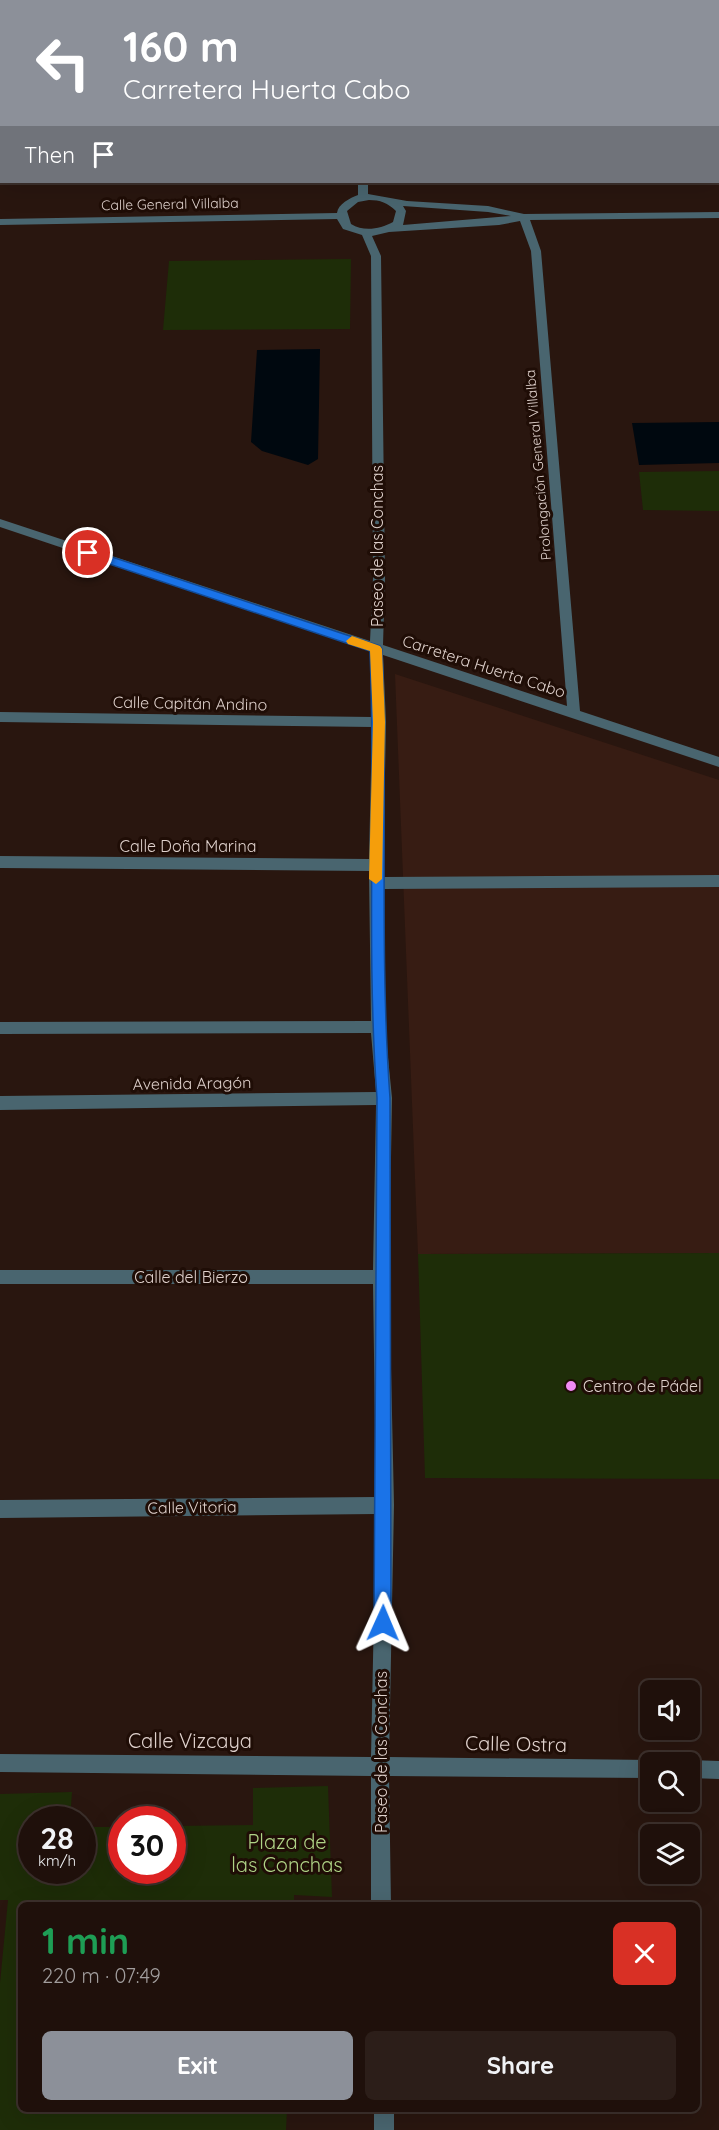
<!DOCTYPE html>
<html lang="en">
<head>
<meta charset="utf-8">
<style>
	:root { --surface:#1f100b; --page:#2c1e19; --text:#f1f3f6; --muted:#a19d9d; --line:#3c302c; --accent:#8c9099 }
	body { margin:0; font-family:Quicksand,sans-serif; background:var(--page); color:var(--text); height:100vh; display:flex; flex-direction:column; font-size:22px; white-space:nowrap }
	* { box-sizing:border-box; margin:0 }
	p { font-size:20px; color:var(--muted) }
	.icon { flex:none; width:33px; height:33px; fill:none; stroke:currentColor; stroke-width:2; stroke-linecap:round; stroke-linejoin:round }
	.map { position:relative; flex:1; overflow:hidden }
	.sheet { position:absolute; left:18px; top:1902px; width:682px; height:210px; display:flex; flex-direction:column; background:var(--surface); border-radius:9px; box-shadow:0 6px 24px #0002,0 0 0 2px var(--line) }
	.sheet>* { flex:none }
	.guide { position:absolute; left:0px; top:0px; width:720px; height:183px; box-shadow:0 6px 24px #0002,0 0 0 2px var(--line); background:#8c9099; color:#fff; overflow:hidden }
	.tools { position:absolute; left:640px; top:1680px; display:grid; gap:12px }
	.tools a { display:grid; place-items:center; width:60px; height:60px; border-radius:9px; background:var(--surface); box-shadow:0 6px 24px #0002,0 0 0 2px var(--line); font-size:30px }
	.speed { position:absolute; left:18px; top:1806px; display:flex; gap:12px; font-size:30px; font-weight:700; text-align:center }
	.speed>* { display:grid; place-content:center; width:78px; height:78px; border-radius:50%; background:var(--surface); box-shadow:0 6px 24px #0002,0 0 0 2px var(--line); line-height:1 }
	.speed small { font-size:15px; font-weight:400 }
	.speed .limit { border:9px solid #d22; background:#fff; color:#111 }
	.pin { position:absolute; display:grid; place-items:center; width:51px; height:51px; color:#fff; margin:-26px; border:3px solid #fff; border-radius:50%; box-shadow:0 2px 6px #0007 }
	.me { position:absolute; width:66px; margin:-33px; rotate:1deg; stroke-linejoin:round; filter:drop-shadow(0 0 4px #0008) }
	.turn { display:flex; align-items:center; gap:21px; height:126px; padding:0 24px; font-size:27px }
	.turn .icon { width:78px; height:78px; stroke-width:2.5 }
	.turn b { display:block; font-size:42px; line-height:51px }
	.then { display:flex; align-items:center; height:57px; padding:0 24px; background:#0003; gap:12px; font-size:22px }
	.round { display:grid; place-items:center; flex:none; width:63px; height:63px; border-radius:9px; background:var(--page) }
	.head { display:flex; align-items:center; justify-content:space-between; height:102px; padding:0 24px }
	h1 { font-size:36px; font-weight:800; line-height:45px; color:#1e9e55 }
	.action { display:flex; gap:12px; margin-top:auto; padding:12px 24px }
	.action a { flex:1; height:69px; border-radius:9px; background:var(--accent); color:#fff; font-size:24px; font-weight:800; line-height:69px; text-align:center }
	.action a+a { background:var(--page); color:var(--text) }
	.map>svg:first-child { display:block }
	.built { fill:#371c13 }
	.green { fill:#1e2d08 }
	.water { fill:#00080f }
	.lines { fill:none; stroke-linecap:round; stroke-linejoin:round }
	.minor { fill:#49656f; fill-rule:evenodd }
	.route { fill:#1a73e8; stroke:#114b97; stroke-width:1.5 }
	.slow { fill:#f59e0b }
	.poi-dot { fill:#f18bf5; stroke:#1f0d06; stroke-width:2 }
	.labels { text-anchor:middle; stroke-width:6; stroke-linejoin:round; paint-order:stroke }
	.far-street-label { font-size:14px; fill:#dfd1cc; stroke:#1f0d06 }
	.street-label { font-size:16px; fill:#dfd1cc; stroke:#1f0d06 }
	.poi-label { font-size:16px; fill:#dfd1cc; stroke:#1f0d06; text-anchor:start }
	.near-street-label { font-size:20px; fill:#dfd1cc; stroke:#1f0d06 }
	.near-park-label { font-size:20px; fill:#afd386; stroke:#1f0d06 }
</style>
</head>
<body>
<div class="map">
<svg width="719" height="2130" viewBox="0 0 719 2130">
	<rect width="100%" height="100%" fill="#29160f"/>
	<path class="built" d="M 0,0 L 313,0 L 2,2 L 0,77 Z
		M 400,0 L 719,0 L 719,160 L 718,2 Z
		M 395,674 L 719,780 L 719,1253 L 418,1254 Z"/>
	<path class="green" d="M 351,259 L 350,329 L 163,330 L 169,261 Z
		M 719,471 L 719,511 L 643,510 L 639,472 Z
		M 719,1253 L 719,1479 L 425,1478 L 418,1254 Z
		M 328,1786 L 332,1897 L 294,1895 L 294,1905 L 21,1905 L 21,2109 L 287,2109 L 286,2130 L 0,2130 L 0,1983 L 8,1900 L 0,1900 L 0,1794 L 72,1792 L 70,1819 L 32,1820 L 32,1870 L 82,1870 L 83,1827 L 121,1827 L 122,1870 L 172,1870 L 173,1826 L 253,1825 L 253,1788 Z"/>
	<path class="water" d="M 320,349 L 318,459 L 308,465 L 262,451 L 251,442 L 257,350 Z
		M 719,422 L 719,463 L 639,465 L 632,423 Z"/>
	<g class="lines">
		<path class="minor" d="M 359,0 L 369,0 L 369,2 L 359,2 Z
			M 0,124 L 2,124 L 2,130 L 0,130 Z
			M 358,182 L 368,182 L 368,194 L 407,201 L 488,206 L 524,214 L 719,212 L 719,218 L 530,220 L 541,251 L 580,711 L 719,757 L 719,767 L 383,655 L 386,722 L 383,877 L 719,875 L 719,887 L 383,889 L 385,1027 L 392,1098 L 389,1277 L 394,1505 L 389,1757 L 651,1760 L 658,1762 L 651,1762 L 651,1778 L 389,1776 L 391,1905 L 371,1905 L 371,1776 L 0,1772 L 0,1754 L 371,1757 L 376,1514 L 0,1518 L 0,1500 L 376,1497 L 373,1284 L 0,1284 L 0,1270 L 373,1270 L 376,1105 L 0,1110 L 0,1096 L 376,1092 L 371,1033 L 0,1034 L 0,1022 L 371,1021 L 369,871 L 0,868 L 0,856 L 369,859 L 372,727 L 0,722 L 0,712 L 372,717 L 370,651 L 0,527 L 0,519 L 370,641 L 373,578 L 371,256 L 362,235 L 343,229 L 337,219 L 0,225 L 0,219 L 337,213 C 338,204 350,198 358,195 ZM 369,200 C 380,200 388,203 396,211 L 393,222 C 380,229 364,232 351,224 L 347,211 L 358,202 ZM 403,206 L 488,212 L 511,216 L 403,225 L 406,211 ZM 520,221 L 531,251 L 567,706 L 383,645 L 385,578 L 381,256 L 372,236 L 389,232 L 499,225 Z
			M 690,1760 L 719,1761 L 719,1779 L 690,1778 L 690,1762 L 683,1762 Z
			M 374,2109 L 394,2109 L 394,2130 L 374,2130 Z"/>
	</g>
	<path class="route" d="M 88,549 L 380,646 L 382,649 C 388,799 379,948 390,1098 L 391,1623 L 388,1629 L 383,1631 L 377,1629 L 374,1623 L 377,1098 C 366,949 376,800 370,651 L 85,556 L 85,550 Z"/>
	<path class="slow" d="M 352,636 L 380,646 L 382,649 L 385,722 L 382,879 L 376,884 L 369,879 L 373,722 L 370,651 L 348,644 L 346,641 Z"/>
	<circle class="poi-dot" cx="571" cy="1386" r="6"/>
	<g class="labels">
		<g class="far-street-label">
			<text transform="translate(170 204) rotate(-1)" y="5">Calle General Villalba</text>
			<text transform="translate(538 465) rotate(-95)" y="5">Prolongación General Villalba</text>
		</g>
		<g class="street-label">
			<text transform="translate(377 546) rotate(-90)" y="6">Paseo de las Conchas</text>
			<text transform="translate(484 666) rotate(18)" y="6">Carretera Huerta Cabo</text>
			<text transform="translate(190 703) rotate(1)" y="6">Calle Capitán Andino</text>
			<text x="188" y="852">Calle Doña Marina</text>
			<text transform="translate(192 1083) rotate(-1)" y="6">Avenida Aragón</text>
			<text x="191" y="1283">Calle del Bierzo</text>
			<text transform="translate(192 1507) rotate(-1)" y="6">Calle Vitoria</text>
			<text transform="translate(381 1752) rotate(-90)" y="6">Paseo de las Conchas</text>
		</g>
		<g class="poi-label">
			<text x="583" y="1392">Centro de Pádel</text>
		</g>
		<g class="near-street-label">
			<text x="190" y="1748">Calle Vizcaya</text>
			<text transform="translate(516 1744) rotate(1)" y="7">Calle Ostra</text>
		</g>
		<g class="near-park-label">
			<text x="287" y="1849">Plaza de<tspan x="287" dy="23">las Conchas</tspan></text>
		</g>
	</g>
</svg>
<div class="tools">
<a><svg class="icon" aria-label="sound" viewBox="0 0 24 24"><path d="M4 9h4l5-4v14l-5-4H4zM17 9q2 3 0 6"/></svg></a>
<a><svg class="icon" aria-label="search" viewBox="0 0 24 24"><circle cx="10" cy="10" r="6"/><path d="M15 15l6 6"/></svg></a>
<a><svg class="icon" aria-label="layers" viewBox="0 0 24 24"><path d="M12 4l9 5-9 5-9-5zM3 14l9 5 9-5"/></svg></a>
</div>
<div class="speed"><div>28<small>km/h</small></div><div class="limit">30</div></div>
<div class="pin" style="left:88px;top:553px;background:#d93025"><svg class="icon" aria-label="arrive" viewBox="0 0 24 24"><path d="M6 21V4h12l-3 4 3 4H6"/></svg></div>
<svg class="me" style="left:383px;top:1623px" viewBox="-20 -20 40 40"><path d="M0-17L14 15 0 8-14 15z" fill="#1a73e8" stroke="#fff" stroke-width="4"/></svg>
<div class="guide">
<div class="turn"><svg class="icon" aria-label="left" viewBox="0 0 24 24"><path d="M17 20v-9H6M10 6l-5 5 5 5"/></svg><div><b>160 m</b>Carretera Huerta Cabo</div></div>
<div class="then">Then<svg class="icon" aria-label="arrive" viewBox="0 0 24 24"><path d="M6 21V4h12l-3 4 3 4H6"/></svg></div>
</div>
<section class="sheet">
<div class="head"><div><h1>1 min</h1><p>220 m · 07:49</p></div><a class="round" style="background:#d93025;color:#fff"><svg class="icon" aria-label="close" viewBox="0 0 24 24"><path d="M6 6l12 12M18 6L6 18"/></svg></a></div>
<div class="action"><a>Exit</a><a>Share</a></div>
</section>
</div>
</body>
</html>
